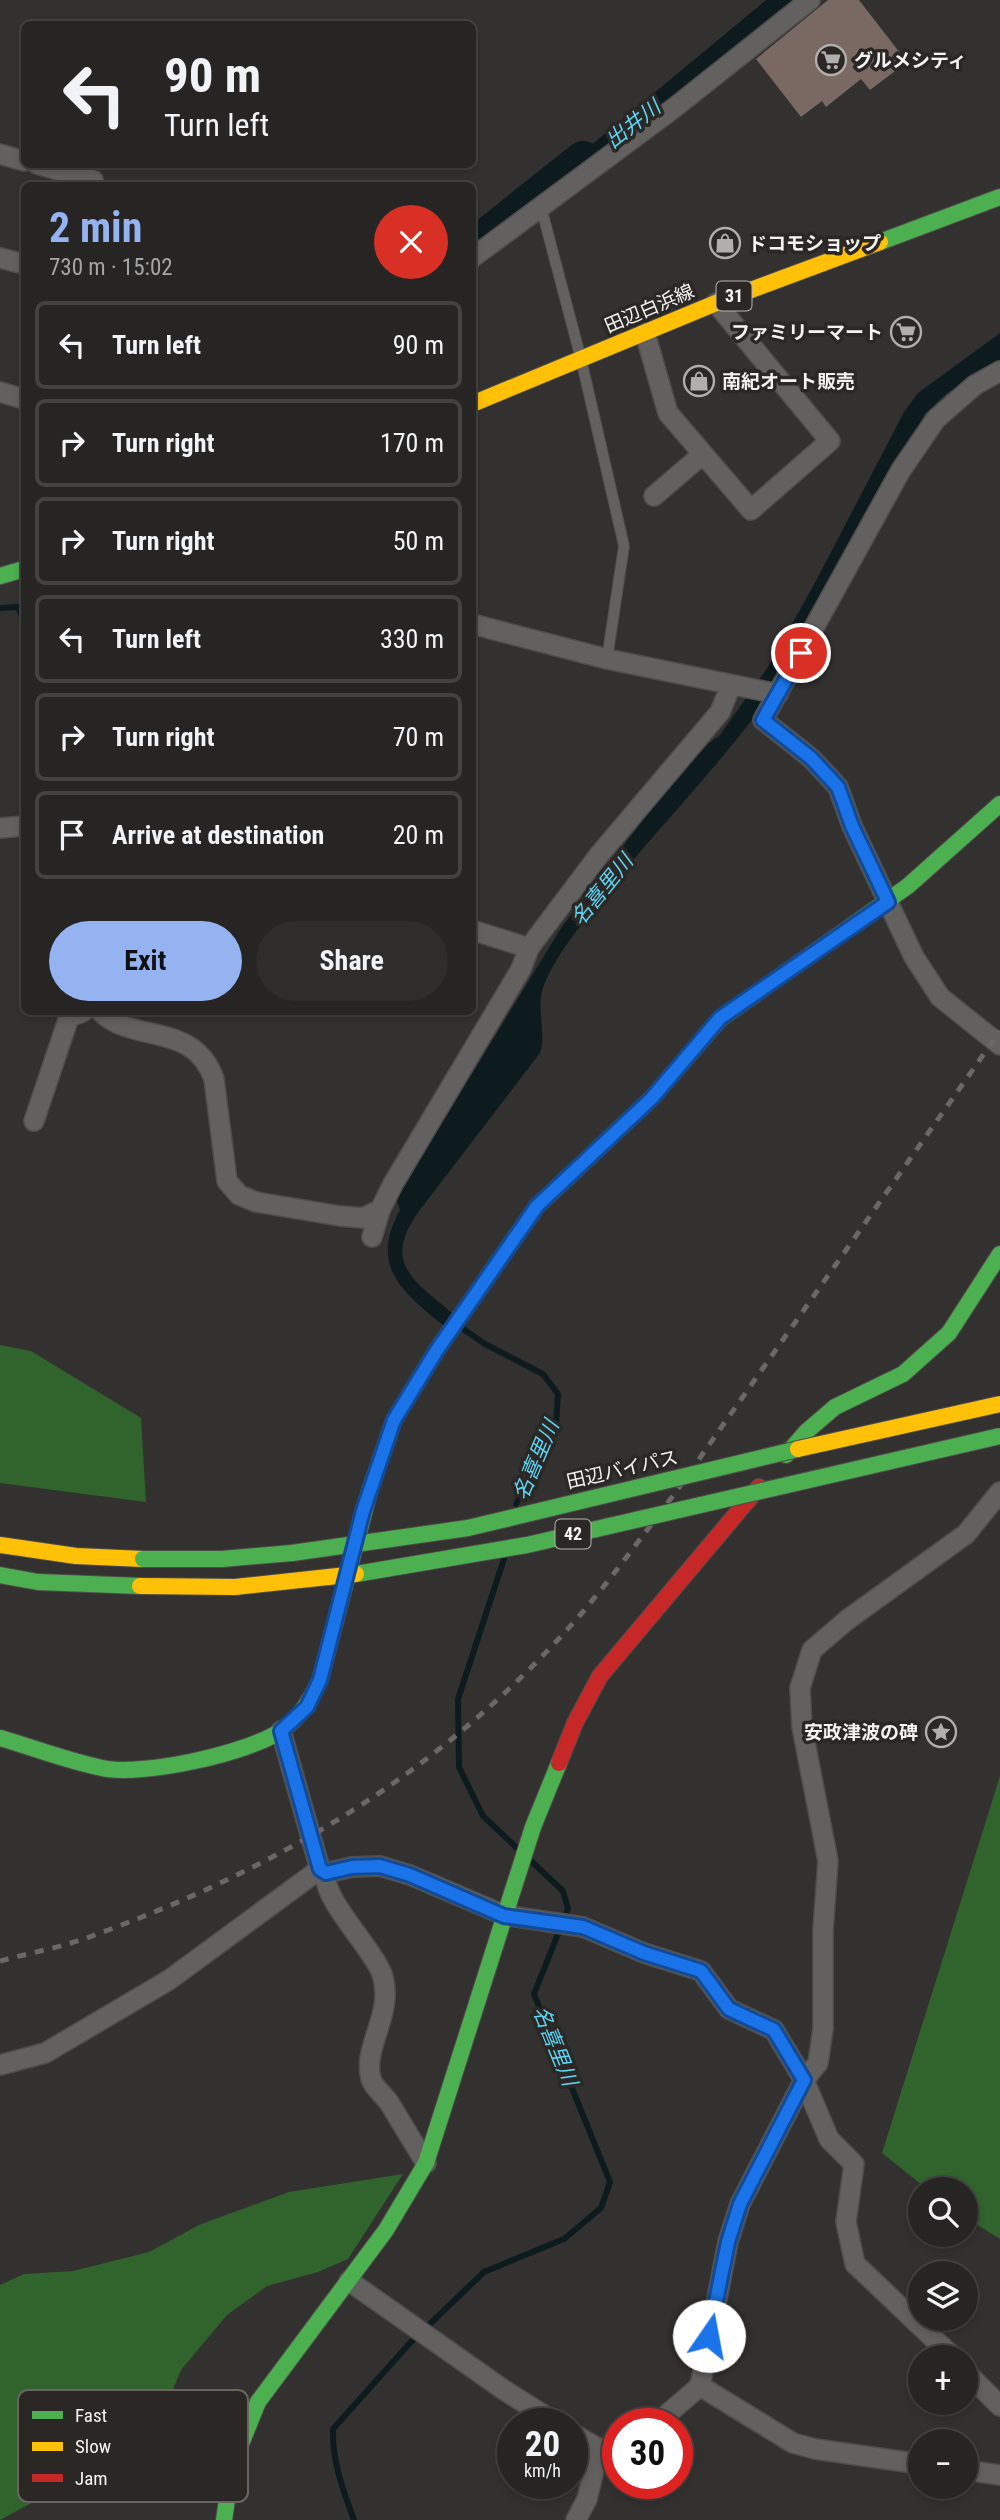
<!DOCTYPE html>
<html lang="en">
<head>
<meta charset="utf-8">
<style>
	:root { --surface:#262524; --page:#2e2d2c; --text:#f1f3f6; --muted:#a4a5a6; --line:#424241; --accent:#95b2f1 }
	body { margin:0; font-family:"Roboto Condensed","Noto Sans JP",sans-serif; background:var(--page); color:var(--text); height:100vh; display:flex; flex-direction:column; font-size:26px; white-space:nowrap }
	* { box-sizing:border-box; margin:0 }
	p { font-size:23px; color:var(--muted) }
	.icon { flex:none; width:38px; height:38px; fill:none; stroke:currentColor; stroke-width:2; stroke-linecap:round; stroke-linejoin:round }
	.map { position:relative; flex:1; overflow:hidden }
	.drawer { position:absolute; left:21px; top:182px; width:455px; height:833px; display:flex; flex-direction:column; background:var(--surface); border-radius:10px; box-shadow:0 4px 10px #0003,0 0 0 2px var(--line) }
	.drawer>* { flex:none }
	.hud { position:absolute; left:21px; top:21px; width:455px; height:147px; border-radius:10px; box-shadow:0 4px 10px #0003,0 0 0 2px var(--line); background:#262524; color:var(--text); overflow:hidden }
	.tools { position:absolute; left:908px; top:2177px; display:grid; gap:14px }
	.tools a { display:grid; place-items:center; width:70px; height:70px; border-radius:50%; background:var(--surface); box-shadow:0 4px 10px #0003,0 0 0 2px var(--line); font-size:35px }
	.speed { position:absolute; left:497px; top:2408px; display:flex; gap:14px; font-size:35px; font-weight:700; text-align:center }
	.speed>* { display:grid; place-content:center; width:91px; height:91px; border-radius:50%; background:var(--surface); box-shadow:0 4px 10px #0003,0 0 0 2px var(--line); line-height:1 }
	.speed small { font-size:18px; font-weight:400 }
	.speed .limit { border:10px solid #d22; background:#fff; color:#111 }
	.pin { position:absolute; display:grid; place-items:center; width:60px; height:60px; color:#fff; margin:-30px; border:4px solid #fff; border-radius:50%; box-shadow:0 2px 7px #0007 }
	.me { position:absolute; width:77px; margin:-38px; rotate:12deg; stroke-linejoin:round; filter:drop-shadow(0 0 5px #0008) }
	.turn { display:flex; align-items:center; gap:24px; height:147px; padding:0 28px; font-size:32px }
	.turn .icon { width:91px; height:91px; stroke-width:2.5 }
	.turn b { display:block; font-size:49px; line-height:60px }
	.round { display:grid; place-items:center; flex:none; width:74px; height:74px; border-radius:37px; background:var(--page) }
	.head { display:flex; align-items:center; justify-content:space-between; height:119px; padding:0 28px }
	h1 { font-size:42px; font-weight:700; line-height:52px; color:var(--accent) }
	.action { display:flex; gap:14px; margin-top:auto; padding:14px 28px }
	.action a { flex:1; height:80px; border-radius:42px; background:var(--accent); color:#111; font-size:28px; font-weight:700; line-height:80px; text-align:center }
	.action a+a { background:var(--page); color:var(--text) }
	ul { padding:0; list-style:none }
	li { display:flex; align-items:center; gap:21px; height:88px; margin:0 14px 10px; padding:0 14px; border:4px solid var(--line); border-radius:10px }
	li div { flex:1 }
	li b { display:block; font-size:26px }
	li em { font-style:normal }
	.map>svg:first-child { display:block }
	.forest { fill:#31632d }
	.water { fill:#0d1b1f }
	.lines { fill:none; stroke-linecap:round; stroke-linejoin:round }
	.stream { stroke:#0d1b1f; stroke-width:6 }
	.river { stroke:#0d1b1f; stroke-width:38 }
	.building { fill:#7a6963 }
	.lane-casing { stroke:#4f4d4c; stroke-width:12 }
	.street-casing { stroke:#4f4d4c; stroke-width:22 }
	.fast-casing { stroke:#4f4d4c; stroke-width:18 }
	.slow-casing { stroke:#4f4d4c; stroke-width:18 }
	.jam-casing { stroke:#4f4d4c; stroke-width:18 }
	.lane { stroke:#636160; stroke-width:10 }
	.street { stroke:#636160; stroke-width:19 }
	.fast { stroke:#4caf50; stroke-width:16 }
	.slow { stroke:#ffc107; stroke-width:16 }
	.jam { stroke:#c62828; stroke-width:16 }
	.rail { stroke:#696867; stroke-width:5; stroke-dasharray:9 9; stroke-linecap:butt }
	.fast-bridge-casing { stroke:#4f4d4c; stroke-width:18; stroke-linecap:butt }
	.slow-bridge-casing { stroke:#4f4d4c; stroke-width:18; stroke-linecap:butt }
	.fast-bridge { stroke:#4caf50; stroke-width:16 }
	.slow-bridge { stroke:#ffc107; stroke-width:16 }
	.route-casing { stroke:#114b97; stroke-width:18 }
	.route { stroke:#1a73e8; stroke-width:12 }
	.labels { text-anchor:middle; stroke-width:7; stroke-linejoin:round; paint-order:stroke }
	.shield { fill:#2a2725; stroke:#b8b6b4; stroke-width:2 }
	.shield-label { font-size:18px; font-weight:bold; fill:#f5f3f1 }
	.poi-label { font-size:19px; font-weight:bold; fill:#f5f3f1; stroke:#2a2725; text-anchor:start }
	.street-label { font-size:19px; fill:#f5f3f1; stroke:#2a2725 }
	.water-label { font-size:21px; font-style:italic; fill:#5dd5f5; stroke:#2a2725 }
	.key { fill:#2a2725; stroke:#676462; stroke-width:2 }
	.key-label { font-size:19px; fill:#f5f3f1 }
</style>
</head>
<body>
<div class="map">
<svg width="1000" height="2520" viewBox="0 0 1000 2520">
	<rect width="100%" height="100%" fill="#333130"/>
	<path class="forest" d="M 0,1345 L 31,1351 L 141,1418 L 146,1502 L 0,1483 Z
		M 1000,1776 L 1000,2239 L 966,2218 L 966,2189 L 927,2189 L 882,2153 Z
		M 403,2174 L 348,2259 L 318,2272 L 267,2286 L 227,2315 L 181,2370 L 154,2435 L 151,2501 L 130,2473 L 79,2462 L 72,2476 L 37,2500 L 0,2520 L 0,2285 L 24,2274 L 73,2271 L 149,2252 L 199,2225 L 289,2192 Z"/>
	<path class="water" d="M 766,0 L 803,0 L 545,197 L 542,186 Z
		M 1000,333 L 1000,361 L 947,393 L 925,414 L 777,685 C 725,762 657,827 600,901 C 580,927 557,953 544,985 C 535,1007 547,1031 540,1053 L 419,1211 C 382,1263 413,1280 452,1313 L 444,1326 C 402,1292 369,1266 400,1210 L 396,1198 L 561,928 L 656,803 L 707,745 L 720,735 L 768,667 L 817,579 L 904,412 L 918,393 Z"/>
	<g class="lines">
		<path class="stream" d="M 0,608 L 18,607 L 24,622
			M 459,1326 L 485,1344 L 543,1374 L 558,1394 L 556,1425 L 516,1504
			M 504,1559 L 458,1699 L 459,1767 L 483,1816 L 518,1849
			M 354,2520 C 343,2490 332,2461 333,2429 L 409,2344 L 484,2272 L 564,2239 L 601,2208 L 610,2182 L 534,1994 L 568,1909 L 563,1891 L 531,1861"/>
		<path class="river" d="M 474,247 L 583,160"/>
	</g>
	<path class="building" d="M 828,0 L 859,0 L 907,62 L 870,90 L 861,79 L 826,107 L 822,101 L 801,117 L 756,59 Z"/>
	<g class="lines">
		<g class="lane-casing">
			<path id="lane" d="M 541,207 L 581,359 L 624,546 L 607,659"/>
		</g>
		<g class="street-casing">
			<path id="street" d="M 0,154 L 24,161
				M 37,164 L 93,180 L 92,186
				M 0,258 L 24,264
				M 472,258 L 674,108 L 810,0
				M 645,333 L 668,413 L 751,510 L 830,441 L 716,303
				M 1000,371 L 975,385 L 936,419 L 901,470 L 763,720 L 811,758 L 838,787 L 852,826 L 914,957 L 940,997 L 1000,1045
				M 0,392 L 24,399
				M 654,496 L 703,454
				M 472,624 L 607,659 L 778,694
				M 0,828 L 24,826
				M 472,930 L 529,948
				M 101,1012 C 133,1044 194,1021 214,1079 L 227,1181 L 239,1195 L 256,1202 L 340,1216 L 363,1218 L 380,1210
				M 34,1121 L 69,1017 L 83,1012
				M 372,1237 L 380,1210 L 393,1184 L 521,969 L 529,948 L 599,855 L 720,712 L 731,685
				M 281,1731 L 320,1869 L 326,1873 L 352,1867 L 380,1866 L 410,1875 L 504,1915 L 583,1927 L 644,1953 L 701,1971 L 729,2009 L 774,2030 L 804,2080 L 829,2139 L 854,2164 L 846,2222 L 855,2264 L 953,2357
				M 326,1873 C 321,1898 372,1947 382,1974 C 395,2014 362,2046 371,2079 C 373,2087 385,2096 390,2104 C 402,2124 414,2144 426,2163
				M 0,2065 L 45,2053 L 169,1980 L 320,1869
				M 349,2281 L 504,2390 L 558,2424
				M 966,2372 L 1000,2406
				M 700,2386 L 793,2443 L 815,2449 L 920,2464
				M 656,2424 L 700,2386 L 728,2242 L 740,2204 L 804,2080 L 818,2063 L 823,2029 L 823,1930 L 828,1861 L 802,1727 L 800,1688 L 812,1650 L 847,1620 L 966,1534 L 1000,1492
				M 572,2433 L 599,2449 L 618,2445
				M 966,2470 L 1000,2475
				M 576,2520 L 587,2499 L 599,2449"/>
		</g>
		<g class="fast-casing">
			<path id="fast" d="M 880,242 L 1000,197
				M 0,576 L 24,569
				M 545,1199 L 652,1098 L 720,1019 L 908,886 L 1000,804
				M 786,1455 L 807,1431 L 835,1407 L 903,1374 L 949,1333 L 1000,1254
				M 0,1575 L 38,1582 L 140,1586
				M 0,1738 C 34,1748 68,1761 102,1768 C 141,1777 250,1753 282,1730 C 301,1717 310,1700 320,1680 L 370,1490
				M 224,2520 L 232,2466 L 258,2402 L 386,2230 L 426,2163 L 533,1827 L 559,1763"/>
		</g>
		<g class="slow-casing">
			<path id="slow" d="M 472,404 L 716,303 L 880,242
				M 0,1545 L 76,1556 L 143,1559"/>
		</g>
		<g class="jam-casing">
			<path id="jam" d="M 370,1490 L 394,1420 L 437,1350 L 537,1206 L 545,1199
				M 559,1763 L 575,1723 L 600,1676 L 759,1487"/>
		</g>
		<use href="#lane" class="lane"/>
		<use href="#street" class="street"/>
		<use href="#fast" class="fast"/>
		<use href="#slow" class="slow"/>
		<use href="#jam" class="jam"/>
		<path class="rail" d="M 0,1961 C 30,1953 63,1947 92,1936 C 283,1867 446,1769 581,1614 C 615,1574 646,1531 678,1489 L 1000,1031"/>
		<g class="fast-bridge-casing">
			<path id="fast-bridge" d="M 143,1559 L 222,1559 L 292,1553 L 468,1528 L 798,1449
				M 356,1574 L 527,1545 L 1000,1436"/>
		</g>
		<g class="slow-bridge-casing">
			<path id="slow-bridge" d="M 798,1449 L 1000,1404
				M 140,1586 L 235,1587 L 356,1574"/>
		</g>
		<use href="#fast-bridge" class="fast-bridge"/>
		<use href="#slow-bridge" class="slow-bridge"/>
	</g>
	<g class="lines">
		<g class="route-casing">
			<path id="route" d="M 709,2336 L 728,2242 L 740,2204 L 804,2080 L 774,2030 L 729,2009 L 701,1971 L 644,1953 L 583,1927 L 504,1916 L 410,1875 L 380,1866 L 352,1867 L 326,1873 L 320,1869 L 281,1731 L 307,1707 L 320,1680 L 363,1511 L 394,1420 L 437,1350 L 537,1206 L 652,1098 L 720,1018 L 888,902 L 852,826 L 838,787 L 811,758 L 763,720 L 801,653"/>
		</g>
		<use href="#route" class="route"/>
	</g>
	<defs>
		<g id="supermarket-ring" transform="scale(1.575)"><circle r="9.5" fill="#2a2725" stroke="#b1afad" stroke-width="1.5"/><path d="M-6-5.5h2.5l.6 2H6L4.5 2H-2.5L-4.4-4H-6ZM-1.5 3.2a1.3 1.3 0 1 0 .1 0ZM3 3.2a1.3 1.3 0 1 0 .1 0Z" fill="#b1afad"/></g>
		<g id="shop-ring" transform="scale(1.575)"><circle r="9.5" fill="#2a2725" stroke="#b1afad" stroke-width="1.5"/><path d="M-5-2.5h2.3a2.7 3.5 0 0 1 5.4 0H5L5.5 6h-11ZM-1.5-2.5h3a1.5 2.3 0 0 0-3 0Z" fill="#b1afad"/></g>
		<g id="sight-ring" transform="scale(1.575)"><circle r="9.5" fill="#2a2725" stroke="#b1afad" stroke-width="1.5"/><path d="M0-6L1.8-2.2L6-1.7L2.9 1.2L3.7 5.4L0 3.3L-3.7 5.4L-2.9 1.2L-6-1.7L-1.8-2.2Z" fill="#b1afad"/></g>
	</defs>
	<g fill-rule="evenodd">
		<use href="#supermarket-ring" x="831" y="60"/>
		<use href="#shop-ring" x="725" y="243"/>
		<use href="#supermarket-ring" x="906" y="332"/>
		<use href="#shop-ring" x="699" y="381"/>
		<use href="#sight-ring" x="941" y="1732"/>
	</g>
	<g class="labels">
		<g class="shield">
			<rect x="716.5" y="281.5" width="35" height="29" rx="5"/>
			<rect x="555.5" y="1519.5" width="35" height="29" rx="5"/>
		</g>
		<g class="shield-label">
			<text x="734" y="302">31</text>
			<text x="573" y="1540">42</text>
		</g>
		<g class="poi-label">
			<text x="854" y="67">グルメシティ</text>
			<text x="748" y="250">ドコモショップ</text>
			<text x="883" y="339" text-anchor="end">ファミリーマート</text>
			<text x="722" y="388">南紀オート販売</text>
			<text x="918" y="1739" text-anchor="end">安政津波の碑</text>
		</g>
		<g class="street-label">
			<text transform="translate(649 308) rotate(-23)" y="7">田辺白浜線</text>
			<text transform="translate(622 1469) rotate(-13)" y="7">田辺バイパス</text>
		</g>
		<g class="water-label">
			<text transform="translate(633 124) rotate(-38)" y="7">出井川</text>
			<text transform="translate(602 890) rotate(-51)" y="7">名喜里川</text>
			<text transform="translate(536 1460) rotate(-67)" y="7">名喜里川</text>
			<text transform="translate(555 2046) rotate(68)" y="7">名喜里川</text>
		</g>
	</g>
	<rect x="18" y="2390" width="230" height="112" rx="10" class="key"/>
	<rect x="32" y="2411" width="31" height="8" fill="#4caf50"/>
	<rect x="32" y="2442" width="31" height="9" fill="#ffc107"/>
	<rect x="32" y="2474" width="31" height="8" fill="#c62828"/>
	<g class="key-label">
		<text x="75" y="2422">Fast</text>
		<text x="75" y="2453">Slow</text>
		<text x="75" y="2485">Jam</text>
	</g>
</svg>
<div class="tools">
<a><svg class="icon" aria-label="search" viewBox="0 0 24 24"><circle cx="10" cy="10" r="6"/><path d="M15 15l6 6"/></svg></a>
<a><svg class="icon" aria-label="layers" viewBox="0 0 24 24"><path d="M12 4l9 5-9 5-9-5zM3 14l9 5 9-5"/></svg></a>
<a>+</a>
<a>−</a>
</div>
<div class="speed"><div>20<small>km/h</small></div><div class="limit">30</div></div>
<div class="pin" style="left:801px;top:653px;background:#d93025"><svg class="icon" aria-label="arrive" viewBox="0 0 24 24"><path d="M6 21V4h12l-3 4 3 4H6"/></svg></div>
<svg class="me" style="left:709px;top:2336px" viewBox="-20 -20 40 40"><circle r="19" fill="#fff"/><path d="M0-13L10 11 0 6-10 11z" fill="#1a73e8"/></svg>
<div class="hud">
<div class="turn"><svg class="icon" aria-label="left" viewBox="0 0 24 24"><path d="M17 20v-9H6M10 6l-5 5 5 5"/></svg><div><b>90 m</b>Turn left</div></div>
</div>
<section class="drawer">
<div class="head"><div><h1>2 min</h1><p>730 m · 15:02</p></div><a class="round" style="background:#d93025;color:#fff"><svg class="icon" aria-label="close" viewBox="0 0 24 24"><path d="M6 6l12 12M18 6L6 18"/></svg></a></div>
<ul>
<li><svg class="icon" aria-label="left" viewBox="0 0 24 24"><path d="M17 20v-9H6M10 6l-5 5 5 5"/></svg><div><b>Turn left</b></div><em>90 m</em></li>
<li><svg class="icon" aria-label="right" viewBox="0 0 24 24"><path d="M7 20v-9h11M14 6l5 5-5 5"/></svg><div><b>Turn right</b></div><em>170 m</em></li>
<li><svg class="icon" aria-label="right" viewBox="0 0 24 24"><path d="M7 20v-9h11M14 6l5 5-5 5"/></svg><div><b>Turn right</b></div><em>50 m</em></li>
<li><svg class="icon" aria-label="left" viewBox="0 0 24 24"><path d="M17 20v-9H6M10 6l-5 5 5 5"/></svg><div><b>Turn left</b></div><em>330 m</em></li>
<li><svg class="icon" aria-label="right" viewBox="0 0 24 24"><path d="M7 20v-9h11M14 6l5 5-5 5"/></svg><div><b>Turn right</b></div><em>70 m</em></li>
<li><svg class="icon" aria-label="arrive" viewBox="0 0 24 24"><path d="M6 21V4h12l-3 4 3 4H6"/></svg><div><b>Arrive at destination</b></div><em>20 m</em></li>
</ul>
<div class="action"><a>Exit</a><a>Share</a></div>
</section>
</div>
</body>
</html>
